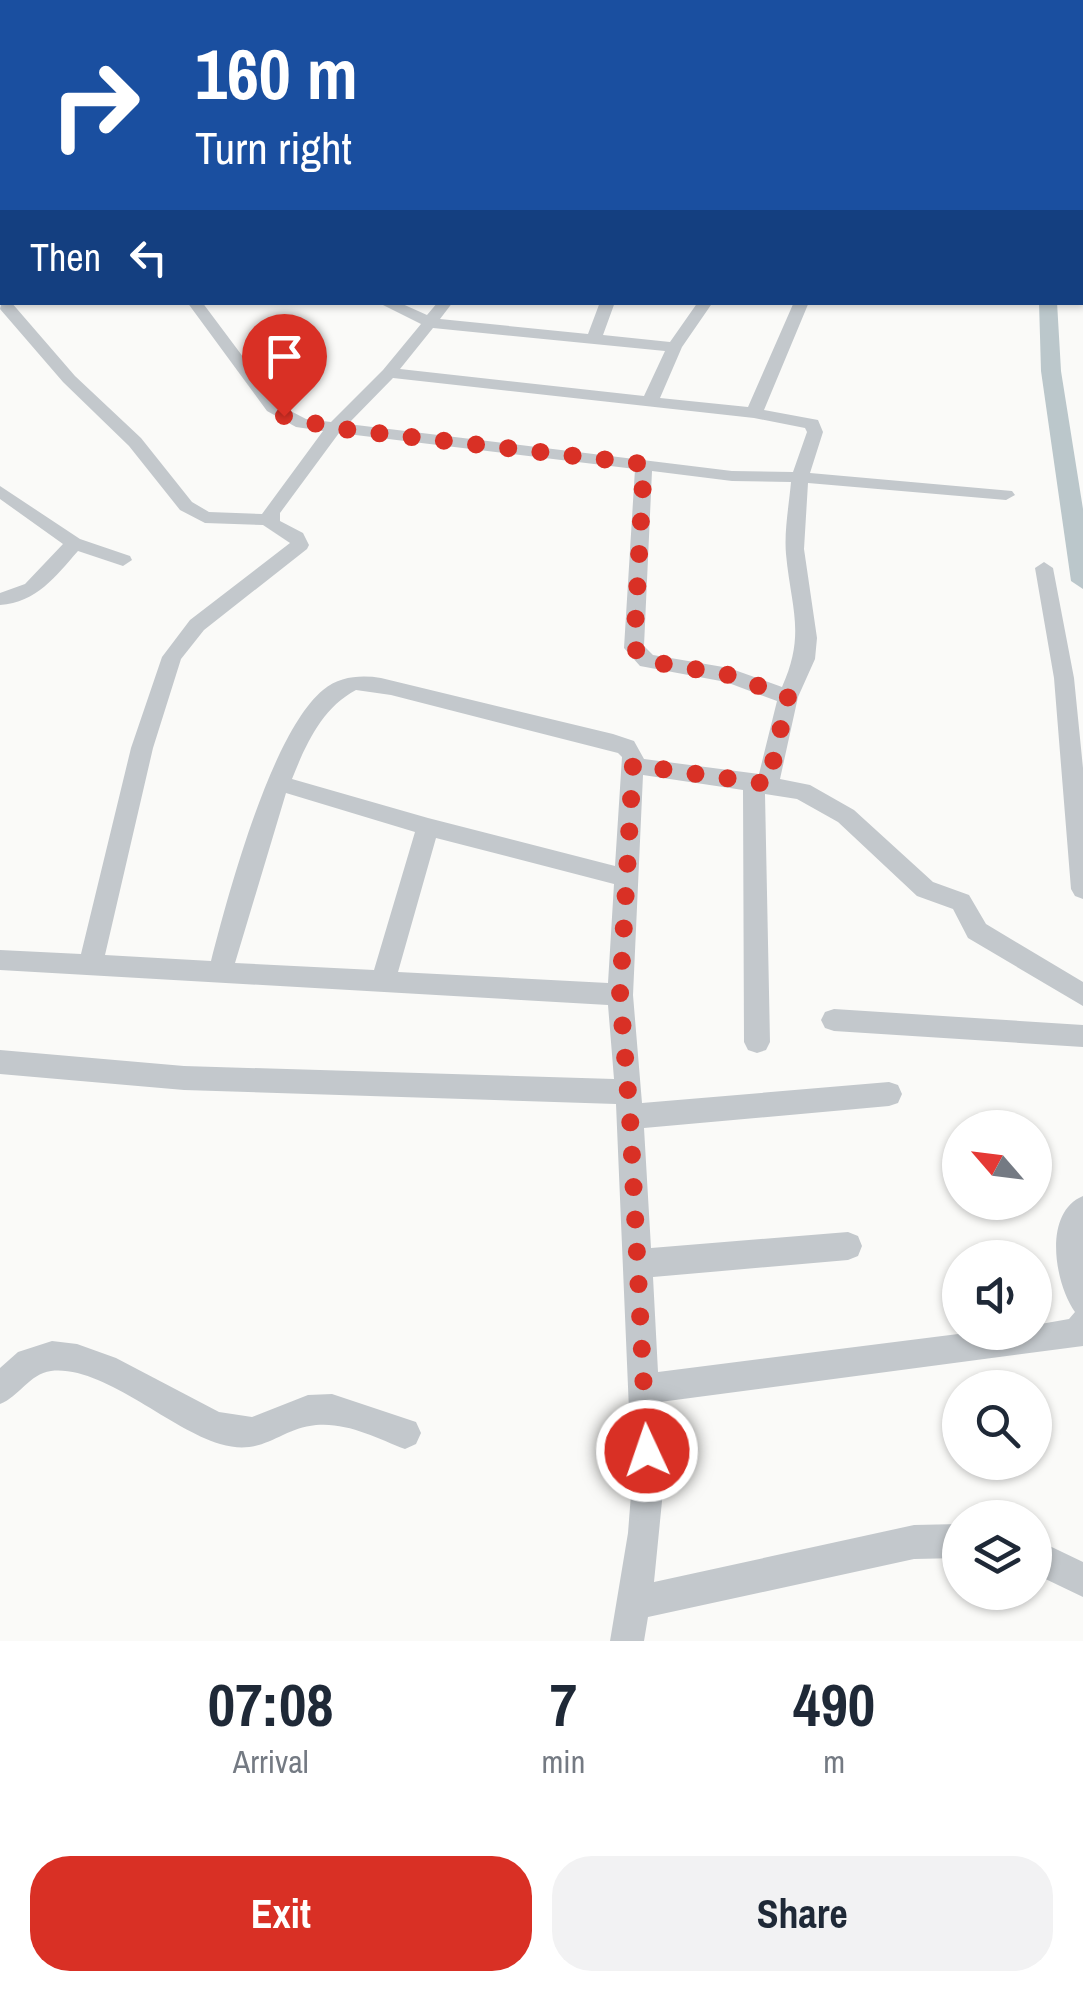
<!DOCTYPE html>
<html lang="en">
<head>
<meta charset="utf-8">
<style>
	:root { --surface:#fff; --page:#f2f2f3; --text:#1f2937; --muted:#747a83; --accent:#d93025 }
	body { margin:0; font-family:"Archivo Narrow",sans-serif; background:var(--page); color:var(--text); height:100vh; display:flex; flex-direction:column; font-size:38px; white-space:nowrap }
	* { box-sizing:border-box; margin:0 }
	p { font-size:32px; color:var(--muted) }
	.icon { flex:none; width:55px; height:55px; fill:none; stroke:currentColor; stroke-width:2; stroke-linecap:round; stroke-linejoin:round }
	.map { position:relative; height:1641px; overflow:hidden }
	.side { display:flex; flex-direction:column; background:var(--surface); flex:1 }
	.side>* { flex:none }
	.banner { position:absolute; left:0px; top:0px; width:1085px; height:305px; box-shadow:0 2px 8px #0004; background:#1a4fa0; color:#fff; overflow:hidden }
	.needle { width:65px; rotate:298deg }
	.controls { position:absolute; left:942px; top:1110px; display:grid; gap:20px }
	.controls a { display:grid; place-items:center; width:110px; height:110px; border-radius:50%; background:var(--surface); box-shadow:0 2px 8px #0004; font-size:50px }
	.pin { position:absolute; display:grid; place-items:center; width:85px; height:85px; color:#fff; margin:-102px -42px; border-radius:50% 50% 50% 0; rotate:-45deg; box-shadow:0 0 10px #0007 }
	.pin .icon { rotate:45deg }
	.me { position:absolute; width:110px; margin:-55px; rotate:357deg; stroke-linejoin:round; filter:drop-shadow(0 0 8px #0008) }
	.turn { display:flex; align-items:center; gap:35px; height:210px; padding:0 30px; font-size:45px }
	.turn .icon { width:130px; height:130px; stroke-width:2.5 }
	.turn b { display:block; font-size:70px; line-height:85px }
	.then { display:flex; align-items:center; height:95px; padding:0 30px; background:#0003; gap:20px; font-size:38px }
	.eta { display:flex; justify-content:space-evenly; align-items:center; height:170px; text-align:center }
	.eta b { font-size:60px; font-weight:800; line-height:70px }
	.primary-button { display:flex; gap:20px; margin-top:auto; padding:20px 30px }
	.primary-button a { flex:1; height:115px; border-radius:40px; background:var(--accent); color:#fff; font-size:40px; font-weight:800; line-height:115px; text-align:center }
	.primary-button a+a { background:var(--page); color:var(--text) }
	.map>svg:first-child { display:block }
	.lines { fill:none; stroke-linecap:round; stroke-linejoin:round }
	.canal { fill:#bbc7cb; fill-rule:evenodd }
	.minor { fill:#c3c8cc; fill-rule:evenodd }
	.route { stroke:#d93025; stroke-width:18; stroke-dasharray:0 32.4 }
</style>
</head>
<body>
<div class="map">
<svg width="1083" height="1641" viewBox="0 0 1083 1641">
	<rect width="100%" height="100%" fill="#fafaf8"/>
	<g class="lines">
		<path class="canal" d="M 1083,136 L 1083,146 L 1082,146 L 1082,137 Z
			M 1039,302 L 1057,302 L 1061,371 L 1083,509 L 1083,589 L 1071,581 L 1041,371 Z"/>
		<path class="minor" d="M 138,0 L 154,0 L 155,2 L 140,2 Z
			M 335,0 L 357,0 L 358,2 L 338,2 Z
			M 460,0 L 482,0 L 483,2 L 463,2 Z
			M 671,0 L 695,0 L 696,2 L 674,2 Z
			M 1046,0 L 1067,0 L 1068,2 L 1049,2 Z
			M 1080,2 L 1083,2 L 1083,8 L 1082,2 Z
			M 0,57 L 2,57 L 2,63 L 0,63 Z
			M 1082,101 L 1083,101 L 1083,109 L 1082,109 Z
			M 2,156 L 2,164 L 0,165 L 0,157 Z
			M 2,300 L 11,302 L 75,376 L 141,438 L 192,502 L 209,512 L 262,514 L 323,431 L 296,427 L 267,411 L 187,302 L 202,302 L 279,405 L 306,419 L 331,422 L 383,370 L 421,324 L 377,302 L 398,302 L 427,315 L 438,302 L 453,302 L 440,319 L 588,334 L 600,302 L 615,302 L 603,335 L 670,342 L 698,302 L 713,302 L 682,347 L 660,398 L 748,407 L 794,302 L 809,302 L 764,410 L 818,420 L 823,432 L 810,473 L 1012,491 L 1015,495 L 1006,500 L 808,483 L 804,549 L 817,638 L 815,659 L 798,697 L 780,779 L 810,785 L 854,810 L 933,882 L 969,895 L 986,924 L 1083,982 L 1083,1006 L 968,938 L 953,909 L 917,896 L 838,822 L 797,799 L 765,794 L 770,1042 L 766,1050 L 757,1053 L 748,1050 L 744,1042 L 743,790 L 643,775 L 633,995 L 642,1103 L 889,1082 L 898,1085 L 902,1094 L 898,1103 L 889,1106 L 644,1128 L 651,1248 L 848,1232 L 858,1236 L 862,1246 L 858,1256 L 848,1260 L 653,1277 L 658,1372 L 974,1332 L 1035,1332 L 1035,1325 L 1069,1319 L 1075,1312 C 1055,1284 1042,1213 1083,1196 L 1083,1346 L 660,1402 L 664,1481 L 654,1582 L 914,1525 L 960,1524 L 960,1558 L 914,1559 L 648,1617 L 644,1641 L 610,1641 L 628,1533 L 632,1481 L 616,1104 L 184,1090 L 0,1074 L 0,1050 L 184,1066 L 614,1079 L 608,1005 L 0,970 L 0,950 L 81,954 L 131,748 L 162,657 L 190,620 L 290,543 L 263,525 L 205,523 L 180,510 L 129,446 L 63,382 L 0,309 ZM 433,328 L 665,351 L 644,396 L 400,369 ZM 393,378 L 754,418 L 805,428 L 807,432 L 793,472 L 732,471 L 348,424 ZM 339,433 L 635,469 L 624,648 L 640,666 L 726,682 L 777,701 L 759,774 L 644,759 L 634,741 L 613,734 L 381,678 C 361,675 340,676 323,690 C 271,733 228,895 211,961 L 105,955 L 153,748 L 181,659 L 204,630 L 307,549 L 309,545 L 303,533 L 280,521 L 280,513 ZM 652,471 L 732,481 L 791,482 C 789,505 784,531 786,554 C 791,608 806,634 782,687 L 729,668 L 653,655 L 644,646 ZM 356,690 L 391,695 L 618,753 L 622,757 L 615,866 L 428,818 L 292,779 C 306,744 322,708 356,690 ZM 286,793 L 415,832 L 374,970 L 235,963 ZM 436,838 L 614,884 L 608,983 L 398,972 Z
			M 0,486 L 80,539 L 130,556 L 132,560 L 123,566 L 78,551 C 55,577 37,602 0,605 L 0,593 L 25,584 L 63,544 L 0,499 Z
			M 1044,562 L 1053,568 L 1074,678 L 1083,768 L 1083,899 L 1075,896 L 1071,889 L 1054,678 L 1035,568 Z
			M 834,1009 L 1083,1025 L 1083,1047 L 834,1031 L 825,1028 L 821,1020 L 825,1012 Z
			M 52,1341 L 77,1344 L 116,1358 L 219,1412 L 252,1417 L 308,1395 L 332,1394 L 416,1422 L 421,1433 L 416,1444 L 405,1449 C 377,1438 347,1422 316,1425 C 278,1429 264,1457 220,1444 C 169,1429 103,1365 51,1371 C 29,1374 19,1397 0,1404 L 0,1368 L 18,1352 Z
			M 1035,1539 L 1083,1562 L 1083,1597 L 1035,1574 Z"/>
	</g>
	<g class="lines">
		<path class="route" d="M 284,416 L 334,428 L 644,464 L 634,648 L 647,661 L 729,675 L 788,697 L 768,784 L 633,765 L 620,995 L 630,1117 L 647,1451"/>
	</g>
</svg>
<div class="controls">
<a><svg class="needle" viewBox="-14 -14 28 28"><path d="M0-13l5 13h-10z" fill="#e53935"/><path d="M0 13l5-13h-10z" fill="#747a83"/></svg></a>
<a><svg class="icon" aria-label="sound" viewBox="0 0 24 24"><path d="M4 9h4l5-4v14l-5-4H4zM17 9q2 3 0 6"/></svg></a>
<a><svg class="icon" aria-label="search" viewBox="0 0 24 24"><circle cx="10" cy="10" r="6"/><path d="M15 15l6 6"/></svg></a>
<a><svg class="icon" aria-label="layers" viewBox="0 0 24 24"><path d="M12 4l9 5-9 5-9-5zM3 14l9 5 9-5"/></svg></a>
</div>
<div class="pin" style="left:284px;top:416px;background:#d93025"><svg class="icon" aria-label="arrive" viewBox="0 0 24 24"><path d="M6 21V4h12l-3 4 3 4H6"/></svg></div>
<svg class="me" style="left:647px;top:1451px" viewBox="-20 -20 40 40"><circle r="17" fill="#d93025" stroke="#fff" stroke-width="3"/><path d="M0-11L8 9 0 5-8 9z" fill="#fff"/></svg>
<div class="banner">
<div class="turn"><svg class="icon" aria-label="right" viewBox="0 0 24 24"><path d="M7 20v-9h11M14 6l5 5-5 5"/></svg><div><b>160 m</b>Turn right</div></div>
<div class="then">Then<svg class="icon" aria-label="left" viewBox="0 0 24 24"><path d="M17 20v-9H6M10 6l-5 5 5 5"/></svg></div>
</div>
</div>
<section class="side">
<div class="eta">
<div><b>07:08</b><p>Arrival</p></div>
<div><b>7</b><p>min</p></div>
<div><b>490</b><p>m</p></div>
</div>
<div class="primary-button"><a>Exit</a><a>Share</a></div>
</section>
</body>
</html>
